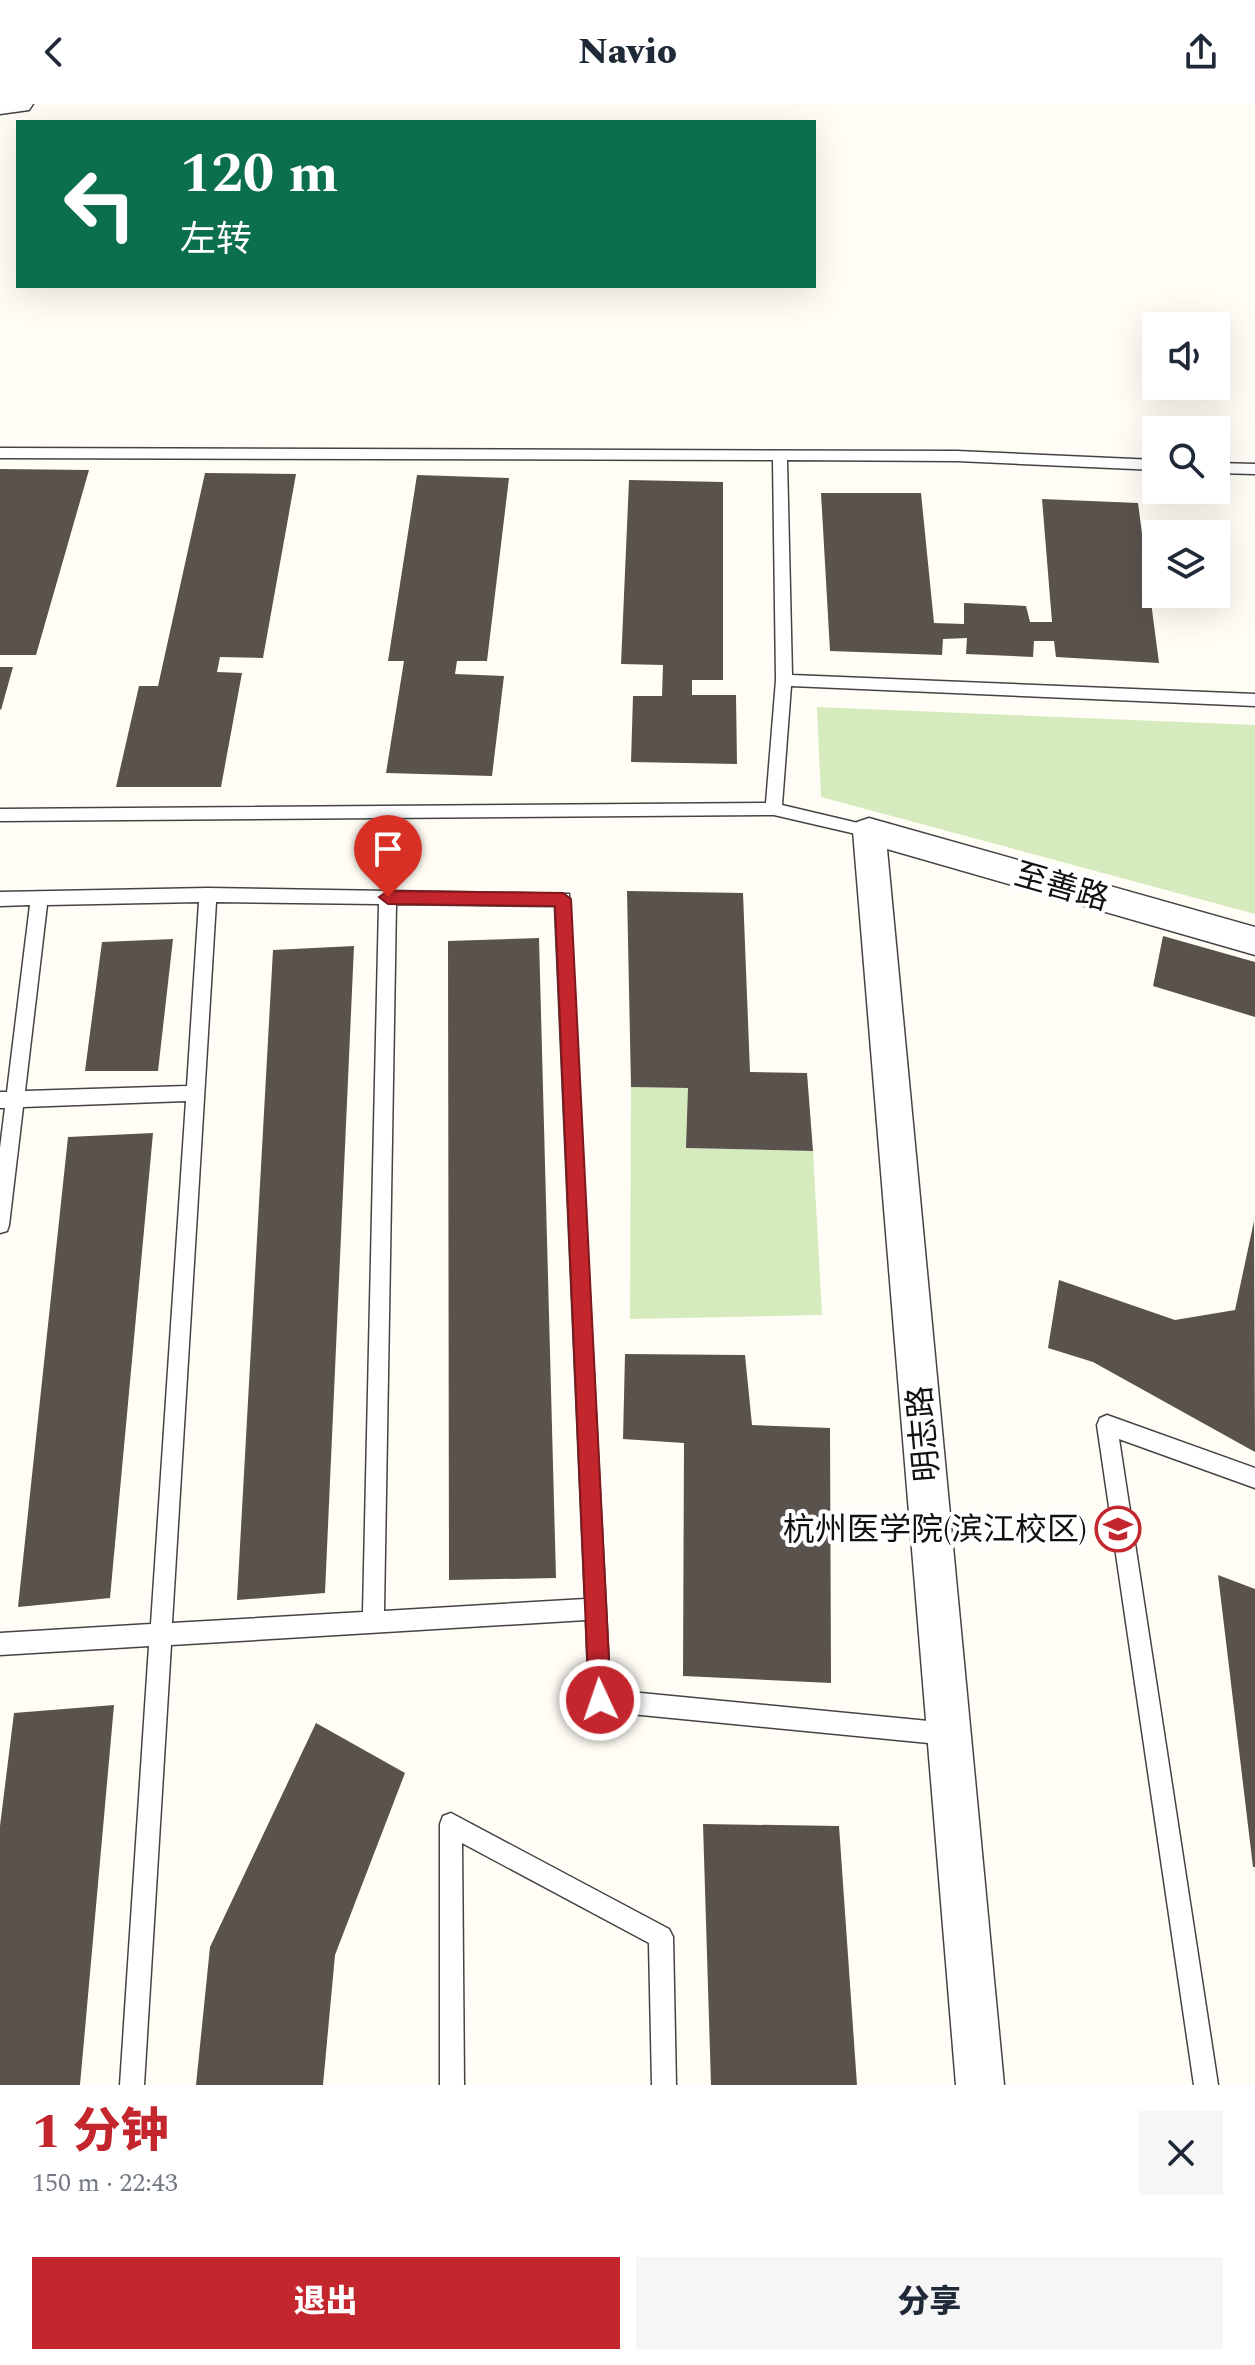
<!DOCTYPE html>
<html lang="zh">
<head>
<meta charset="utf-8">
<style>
	:root { --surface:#fff; --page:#f6f6f7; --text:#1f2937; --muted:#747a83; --accent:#c4262e }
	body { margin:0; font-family:Spectral,"Noto Sans SC",serif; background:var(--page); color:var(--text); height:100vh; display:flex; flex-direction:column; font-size:30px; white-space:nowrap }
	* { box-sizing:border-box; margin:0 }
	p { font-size:26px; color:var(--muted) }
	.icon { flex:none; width:44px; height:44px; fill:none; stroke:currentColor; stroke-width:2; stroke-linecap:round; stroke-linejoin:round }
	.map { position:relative; height:1981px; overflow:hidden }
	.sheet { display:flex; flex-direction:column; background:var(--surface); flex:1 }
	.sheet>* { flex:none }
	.banner { position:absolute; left:16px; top:16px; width:800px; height:168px; border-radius:0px; box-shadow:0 8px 32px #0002; background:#0b6e4f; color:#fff; overflow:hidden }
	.tools { position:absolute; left:1142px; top:208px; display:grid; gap:16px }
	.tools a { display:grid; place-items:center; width:88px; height:88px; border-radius:0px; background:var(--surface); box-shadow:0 8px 32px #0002; font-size:40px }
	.pin { position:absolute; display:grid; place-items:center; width:68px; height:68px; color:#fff; margin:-82px -34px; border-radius:50% 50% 50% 0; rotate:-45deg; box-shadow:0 0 8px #0007 }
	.pin .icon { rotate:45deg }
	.me { position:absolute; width:88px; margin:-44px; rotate:357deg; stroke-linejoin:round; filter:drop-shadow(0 0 6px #0008) }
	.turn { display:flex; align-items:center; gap:28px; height:168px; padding:0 32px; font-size:36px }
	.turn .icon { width:104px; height:104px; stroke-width:2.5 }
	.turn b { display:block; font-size:56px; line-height:68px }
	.round { display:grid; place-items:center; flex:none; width:84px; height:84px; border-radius:0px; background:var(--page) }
	.summary { display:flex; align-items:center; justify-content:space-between; height:136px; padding:0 32px }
	h1 { font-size:48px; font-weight:800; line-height:60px; color:var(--accent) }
	.primary-button { display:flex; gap:16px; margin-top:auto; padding:16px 32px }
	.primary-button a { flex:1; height:92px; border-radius:0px; background:var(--accent); color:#fff; font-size:32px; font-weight:800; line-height:92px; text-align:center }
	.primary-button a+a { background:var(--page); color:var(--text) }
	header { display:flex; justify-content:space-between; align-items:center; height:104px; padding:0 32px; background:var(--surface); font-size:36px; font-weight:800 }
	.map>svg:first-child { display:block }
	.green { fill:#d5ebbd }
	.building { fill:#5a524d }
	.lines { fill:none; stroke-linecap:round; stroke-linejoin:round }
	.service-casing { stroke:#444; stroke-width:3 }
	.minor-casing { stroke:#444; stroke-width:3 }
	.tertiary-casing { stroke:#444; stroke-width:3 }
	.service { fill:#fff; fill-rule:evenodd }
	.minor { fill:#fff; fill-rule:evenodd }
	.tertiary { fill:#fff; fill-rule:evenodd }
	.route { fill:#c4262e; stroke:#7f191e; stroke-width:2 }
	.labels { text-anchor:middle; stroke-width:8; stroke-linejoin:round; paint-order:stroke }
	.street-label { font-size:32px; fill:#111; stroke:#fff }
	.poi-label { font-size:32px; fill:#111; stroke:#fff; text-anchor:end }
</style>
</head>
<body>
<header><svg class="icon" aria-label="back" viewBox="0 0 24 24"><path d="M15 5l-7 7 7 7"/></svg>Navio<svg class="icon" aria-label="share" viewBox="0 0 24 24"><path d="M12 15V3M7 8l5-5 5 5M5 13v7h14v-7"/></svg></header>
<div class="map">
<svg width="1255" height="1981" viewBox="0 0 1255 1981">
	<rect width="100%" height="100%" fill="#fffdf5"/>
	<path class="green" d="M 817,603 L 1255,621 L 1255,810 L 821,693 Z
		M 631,983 L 688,984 L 687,1044 L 813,1047 L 822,1211 L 630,1215 Z"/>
	<path class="building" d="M 0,365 L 89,366 L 36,551 L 0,551 Z
		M 205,369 L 296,370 L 263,554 L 220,553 L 217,568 L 242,569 L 221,683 L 116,683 L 139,582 L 158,582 Z
		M 417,371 L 509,374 L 487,557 L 457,557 L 455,570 L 504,572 L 492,672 L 386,669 L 404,557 L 388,557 Z
		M 629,376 L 723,378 L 723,576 L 692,576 L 692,591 L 736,591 L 737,660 L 631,658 L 633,592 L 662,592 L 663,561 L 621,560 Z
		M 821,389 L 921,389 L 934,519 L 964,520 L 964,499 L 1026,502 L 1030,518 L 1052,518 L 1042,395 L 1138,399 L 1159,559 L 1056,553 L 1054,537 L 1034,537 L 1033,553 L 966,550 L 967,534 L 943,535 L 942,551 L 830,547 Z
		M 0,563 L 13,563 L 1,606 L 0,605 Z
		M 627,787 L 743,789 L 750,968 L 807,969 L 813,1047 L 686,1044 L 688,984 L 631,983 Z
		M 1163,832 L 1255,858 L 1255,913 L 1153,882 Z
		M 539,834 L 556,1474 L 449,1476 L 448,837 Z
		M 173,835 L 158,967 L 85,967 L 102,838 Z
		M 354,842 L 325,1489 L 237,1496 L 273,846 Z
		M 153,1029 L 110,1494 L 18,1503 L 68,1033 Z
		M 1254,1117 L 1255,1348 L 1093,1258 L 1048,1244 L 1059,1176 L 1175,1216 L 1235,1206 Z
		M 625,1250 L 745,1251 L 752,1321 L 830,1324 L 831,1579 L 683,1572 L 684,1339 L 623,1335 Z
		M 1218,1471 L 1255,1485 L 1255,1763 L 1253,1763 Z
		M 114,1601 L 80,1981 L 0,1981 L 0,1722 L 14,1609 Z
		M 316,1619 L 405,1669 L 335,1851 L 323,1981 L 196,1981 L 210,1843 Z
		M 703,1720 L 839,1722 L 857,1981 L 711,1981 Z"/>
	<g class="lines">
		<g class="service-casing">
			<path id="service" d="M 0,344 L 957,347 L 1156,356 L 1156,366 L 957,357 L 787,356 L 792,571 L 1255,590 L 1255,602 L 791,582 L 782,701 L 875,723 L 877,727 L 875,731 L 869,733 L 774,711 L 0,717 L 0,705 L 766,699 L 776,576 L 773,356 L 0,354 Z
				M 1216,359 L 1255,360 L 1255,370 L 1216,369 Z
				M 208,784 L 569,790 L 610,1586 L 949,1619 L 957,1622 L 960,1630 L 957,1638 L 949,1641 L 600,1607 L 592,1604 L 589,1596 L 586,1516 L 171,1541 L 144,1981 L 120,1981 L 149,1542 L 0,1551 L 0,1529 L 151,1520 L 186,997 L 23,1003 L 9,1121 L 7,1127 L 0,1129 L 0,1044 L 5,1004 L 0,1004 L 0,988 L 7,988 L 30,801 L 0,802 L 0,788 ZM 199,798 L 187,982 L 25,987 L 47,801 ZM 216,798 L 379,800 L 363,1508 L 172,1519 ZM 396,800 L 555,802 L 585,1495 L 384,1507 Z
				M 1107,1311 L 1255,1364 L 1255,1384 L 1119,1335 L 1218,1981 L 1194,1981 L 1097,1321 L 1100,1314 Z
				M 451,1709 L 669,1825 L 673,1833 L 676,1981 L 652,1981 L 649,1839 L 462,1739 L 464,1981 L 440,1981 L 440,1720 L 443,1712 Z"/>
		</g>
		<g class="minor-casing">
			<path id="minor" d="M 869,714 L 1255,823 L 1255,851 L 887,745 L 1004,1981 L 956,1981 L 853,727 L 857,718 Z"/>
		</g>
		<g class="tertiary-casing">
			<path id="tertiary" d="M 0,0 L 33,0 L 29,6 L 0,10 Z"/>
		</g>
		<use href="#service" class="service"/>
		<use href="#minor" class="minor"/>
		<use href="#tertiary" class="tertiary"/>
	</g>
	<path class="route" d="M 388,787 L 563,789 L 571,795 L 611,1596 L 608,1604 L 600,1607 L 593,1604 L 589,1596 L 555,802 L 388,800 L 379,793 Z"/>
	<defs>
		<g id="university-ring" transform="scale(2.3)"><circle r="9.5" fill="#fff" stroke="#c4262e" stroke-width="1.5"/><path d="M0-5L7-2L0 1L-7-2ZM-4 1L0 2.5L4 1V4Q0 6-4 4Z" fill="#c4262e"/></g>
	</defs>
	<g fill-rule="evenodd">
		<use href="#university-ring" x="1118" y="1425"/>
	</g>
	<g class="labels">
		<g class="street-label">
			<text transform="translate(1062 782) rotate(16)" y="11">至善路</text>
			<text transform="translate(923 1330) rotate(-95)" y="11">明志路</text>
		</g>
		<g class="poi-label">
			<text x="1087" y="1436">杭州医学院(滨江校区)</text>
		</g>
	</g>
</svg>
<div class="tools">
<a><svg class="icon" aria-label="sound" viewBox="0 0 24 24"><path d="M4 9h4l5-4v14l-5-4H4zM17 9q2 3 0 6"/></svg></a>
<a><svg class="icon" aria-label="search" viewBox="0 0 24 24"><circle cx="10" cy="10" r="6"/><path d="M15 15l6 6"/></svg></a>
<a><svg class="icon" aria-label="layers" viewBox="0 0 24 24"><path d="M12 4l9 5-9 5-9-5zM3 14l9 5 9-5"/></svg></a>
</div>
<div class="pin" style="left:388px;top:793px;background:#d93025"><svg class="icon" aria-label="arrive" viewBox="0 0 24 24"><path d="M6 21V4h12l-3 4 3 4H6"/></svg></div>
<svg class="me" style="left:600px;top:1596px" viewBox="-20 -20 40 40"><circle r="17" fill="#c4262e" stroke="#fff" stroke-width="3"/><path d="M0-11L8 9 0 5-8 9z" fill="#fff"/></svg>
<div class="banner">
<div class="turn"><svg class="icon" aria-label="left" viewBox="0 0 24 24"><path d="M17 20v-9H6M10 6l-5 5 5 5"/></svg><div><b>120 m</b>左转</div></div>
</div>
</div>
<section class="sheet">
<div class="summary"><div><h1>1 分钟</h1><p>150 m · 22:43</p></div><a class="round"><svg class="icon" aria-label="close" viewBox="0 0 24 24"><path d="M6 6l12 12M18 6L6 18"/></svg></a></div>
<div class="primary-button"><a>退出</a><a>分享</a></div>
</section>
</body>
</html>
